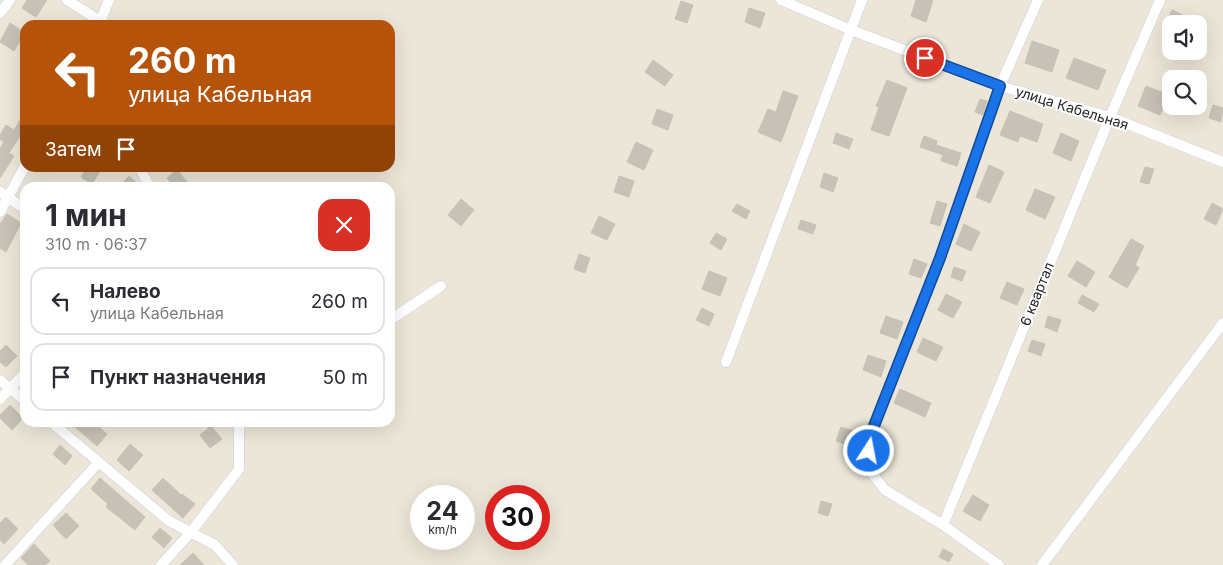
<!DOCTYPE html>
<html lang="ru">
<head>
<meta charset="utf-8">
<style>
	:root { --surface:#fff; --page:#f7f7f7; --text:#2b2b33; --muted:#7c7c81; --line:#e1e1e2 }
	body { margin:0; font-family:Inter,sans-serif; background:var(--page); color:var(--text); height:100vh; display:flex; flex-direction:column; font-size:19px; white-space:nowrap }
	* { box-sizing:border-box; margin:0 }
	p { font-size:16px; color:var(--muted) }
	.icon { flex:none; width:28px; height:28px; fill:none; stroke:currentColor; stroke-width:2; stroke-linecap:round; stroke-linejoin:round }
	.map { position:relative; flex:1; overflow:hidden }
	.details { position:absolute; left:20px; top:182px; width:375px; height:245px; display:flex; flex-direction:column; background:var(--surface); border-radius:15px; box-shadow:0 5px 20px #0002 }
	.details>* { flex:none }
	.guide { position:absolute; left:20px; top:20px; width:375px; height:152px; border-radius:15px; box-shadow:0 5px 20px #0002; background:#b45309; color:#fff; overflow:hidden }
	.controls { position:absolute; left:1162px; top:15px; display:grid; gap:10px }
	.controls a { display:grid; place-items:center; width:45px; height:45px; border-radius:10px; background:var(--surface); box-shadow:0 5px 20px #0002; font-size:25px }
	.speed { position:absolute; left:410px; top:485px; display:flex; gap:10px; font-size:25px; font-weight:700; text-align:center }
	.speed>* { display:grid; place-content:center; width:65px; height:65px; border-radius:50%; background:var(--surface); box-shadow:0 5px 20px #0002; line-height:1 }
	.speed small { font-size:12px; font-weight:400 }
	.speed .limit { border:8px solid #d22; background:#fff; color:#111 }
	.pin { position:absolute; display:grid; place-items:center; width:42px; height:42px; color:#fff; margin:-21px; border:2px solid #fff; border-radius:50%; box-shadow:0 1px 5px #0007 }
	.me { position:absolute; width:55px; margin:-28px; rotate:11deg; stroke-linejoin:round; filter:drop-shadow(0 0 4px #0008) }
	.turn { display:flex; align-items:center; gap:18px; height:105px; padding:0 25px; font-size:22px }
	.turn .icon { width:65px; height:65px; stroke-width:2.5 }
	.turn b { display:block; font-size:35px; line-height:42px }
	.then { display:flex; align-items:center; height:48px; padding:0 25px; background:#0003; gap:10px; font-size:19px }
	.round { display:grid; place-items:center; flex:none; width:52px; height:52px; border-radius:15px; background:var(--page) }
	.overview { display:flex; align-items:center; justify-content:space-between; height:85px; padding:0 25px }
	h1 { font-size:30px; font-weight:700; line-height:38px }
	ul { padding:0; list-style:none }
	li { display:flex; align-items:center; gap:15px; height:68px; margin:0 10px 8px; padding:0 15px; border:2px solid var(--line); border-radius:15px }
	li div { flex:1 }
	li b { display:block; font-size:19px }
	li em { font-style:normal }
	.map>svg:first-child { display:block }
	.building { fill:#c7c2b8; stroke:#c7c2b2 }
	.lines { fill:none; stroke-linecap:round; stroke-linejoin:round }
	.minor-casing { stroke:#cdcee2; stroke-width:11 }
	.minor { stroke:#fff; stroke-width:10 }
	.route-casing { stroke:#114b97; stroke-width:12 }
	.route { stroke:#1a73e8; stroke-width:9 }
	.labels { text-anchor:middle; stroke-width:4; stroke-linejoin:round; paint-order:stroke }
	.street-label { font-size:14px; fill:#282828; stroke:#fff }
</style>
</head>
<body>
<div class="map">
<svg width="1223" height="565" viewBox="0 0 1223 565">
	<rect width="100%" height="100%" fill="#ece6d8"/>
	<path class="building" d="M 27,0 L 47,0 L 36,17 L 22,8 Z
		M 916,0 L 933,0 L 926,22 L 911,16 Z
		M 681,1 L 693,5 L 687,23 L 675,19 Z
		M 749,8 L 765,13 L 760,28 L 745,22 Z
		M 1172,10 L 1189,18 L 1187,24 L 1166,24 Z
		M 10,23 L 25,33 L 14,51 L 0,42 Z
		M 1032,41 L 1059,50 L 1052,72 L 1025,63 Z
		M 1074,58 L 1106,70 L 1098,90 L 1066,78 Z
		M 653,60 L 673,75 L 665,86 L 645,72 Z
		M 887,80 L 907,88 L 889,136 L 871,130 L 879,107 L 876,106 Z
		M 1146,86 L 1169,95 L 1160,115 L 1138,106 Z
		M 783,91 L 798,96 L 781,142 L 758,132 L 768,109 L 776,112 Z
		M 980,99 L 987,101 L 983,115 L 975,112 Z
		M 1213,105 L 1223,108 L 1221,122 L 1209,118 Z
		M 657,109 L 673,115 L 668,130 L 652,124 Z
		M 1010,111 L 1043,124 L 1037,142 L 1020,136 L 1018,142 L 1000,135 Z
		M 25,112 L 25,128 L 9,153 L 14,156 L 0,178 L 0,148 L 4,142 L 0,139 L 0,135 L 6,125 L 14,130 Z
		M 836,133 L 853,139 L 849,149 L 833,143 Z
		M 1061,133 L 1079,141 L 1071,161 L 1053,153 Z
		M 924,136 L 937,141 L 936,145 L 961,153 L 957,166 L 941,161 L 943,155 L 920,147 Z
		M 636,142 L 653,150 L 644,170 L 627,162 Z
		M 989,165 L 1004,172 L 990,203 L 976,197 Z
		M 1145,167 L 1154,169 L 1149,184 L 1140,182 Z
		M 87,168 L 94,168 L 100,171 L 92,184 L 81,177 Z
		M 177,170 L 188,183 L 182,188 L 175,188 L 167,178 Z
		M 824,173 L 838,178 L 833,192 L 820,187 Z
		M 129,176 L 142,188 L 118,188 Z
		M 619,176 L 634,181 L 629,197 L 614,192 Z
		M 1035,189 L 1055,197 L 1045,219 L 1026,210 Z
		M 461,199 L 474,210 L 461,226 L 448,215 Z
		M 937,201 L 947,204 L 940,226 L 930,223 Z
		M 1212,203 L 1223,209 L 1216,225 L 1204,219 Z
		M 737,204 L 750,211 L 746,219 L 732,211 Z
		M 7,214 L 21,223 L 6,252 L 0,248 L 0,224 Z
		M 599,216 L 615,224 L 607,240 L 591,233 Z
		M 801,220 L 816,225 L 813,234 L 798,229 Z
		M 964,224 L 980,232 L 971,251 L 956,244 Z
		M 716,233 L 727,239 L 721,250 L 710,243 Z
		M 1131,239 L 1144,246 L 1135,265 L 1139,268 L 1127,288 L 1109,277 Z
		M 579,254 L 590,258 L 585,273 L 574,269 Z
		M 914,259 L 927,264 L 921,278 L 909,274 Z
		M 1077,261 L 1095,272 L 1086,287 L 1068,276 Z
		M 954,267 L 966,271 L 962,281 L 951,277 Z
		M 709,271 L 727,278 L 720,296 L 702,289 Z
		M 1007,282 L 1024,289 L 1017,305 L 1000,298 Z
		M 946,294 L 962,302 L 953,318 L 938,310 Z
		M 1082,295 L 1099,304 L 1094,312 L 1078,303 Z
		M 702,308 L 714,314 L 709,326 L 696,320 Z
		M 886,316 L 903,322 L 897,339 L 880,333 Z
		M 1048,316 L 1061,320 L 1057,332 L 1045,327 Z
		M 923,338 L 943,347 L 936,361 L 917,352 Z
		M 1032,340 L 1045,344 L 1041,356 L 1028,351 Z
		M 6,345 L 17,356 L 6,367 L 0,362 L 0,351 Z
		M 868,355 L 886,361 L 881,377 L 863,370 Z
		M 900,389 L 931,403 L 925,417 L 894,403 Z
		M 10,405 L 23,418 L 12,430 L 0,418 L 0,415 Z
		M 69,422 L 93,422 L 107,434 L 97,446 Z
		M 211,426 L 222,439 L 210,448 L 200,435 Z
		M 841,427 L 856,432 L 851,446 L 836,441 Z
		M 130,444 L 143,455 L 129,471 L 117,460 Z
		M 60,445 L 72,456 L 65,465 L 53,454 Z
		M 100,478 L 145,517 L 135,530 L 106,507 L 108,504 L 91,489 Z
		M 163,478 L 181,495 L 182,494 L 195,504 L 183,518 L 152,490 Z
		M 973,495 L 989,505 L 980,521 L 963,511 Z
		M 821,501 L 832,504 L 828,516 L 818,513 Z
		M 66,513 L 79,526 L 66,539 L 53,525 Z
		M 6,517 L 18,529 L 4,544 L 0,540 L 0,523 Z
		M 160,528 L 172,538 L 164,548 L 152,537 Z
		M 34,544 L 50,561 L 45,565 L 28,565 L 21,558 Z
		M 943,549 L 953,554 L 949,562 L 939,557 Z
		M 193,553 L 204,565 L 180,565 Z"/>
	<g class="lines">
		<g class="minor-casing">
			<path id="minor" d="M 67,0 L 100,21
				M 781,0 L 851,30 L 1000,86 L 1110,117 L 1223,162
				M 0,13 L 10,0
				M 99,25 L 109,0
				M 140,168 L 150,188
				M 0,192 L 25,209
				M 0,212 L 25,166
				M 390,320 L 441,286
				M 726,362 L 862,0
				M 0,380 L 25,401
				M 0,399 L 25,373
				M 51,422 L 169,521 L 215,545 L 233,565
				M 943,525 L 885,490 L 867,467 L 870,436 L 940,258 L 1000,86 L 1038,0
				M 5,565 L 99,462
				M 161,565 L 191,532 L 239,469 L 239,422
				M 999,565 L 943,525 L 1110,117 L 1160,0
				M 1042,565 L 1223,323"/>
		</g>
		<use href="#minor" class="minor"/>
	</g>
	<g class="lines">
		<g class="route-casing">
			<path id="route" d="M 869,451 L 870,436 L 940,258 L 1000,86 L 925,58"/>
		</g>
		<use href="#route" class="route"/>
	</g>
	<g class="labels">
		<g class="street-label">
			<text transform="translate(1072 108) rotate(17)" y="5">улица Кабельная</text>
			<text transform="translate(1037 294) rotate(-68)" y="5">6 квартал</text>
		</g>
	</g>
</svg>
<div class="controls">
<a><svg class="icon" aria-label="sound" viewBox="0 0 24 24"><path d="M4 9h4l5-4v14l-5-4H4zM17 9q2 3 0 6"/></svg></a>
<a><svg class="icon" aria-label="search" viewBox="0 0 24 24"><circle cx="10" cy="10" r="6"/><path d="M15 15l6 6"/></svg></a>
</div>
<div class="speed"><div>24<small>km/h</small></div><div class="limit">30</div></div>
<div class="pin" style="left:925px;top:58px;background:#d93025"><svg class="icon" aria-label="arrive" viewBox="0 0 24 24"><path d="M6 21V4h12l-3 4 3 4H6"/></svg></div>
<svg class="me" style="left:869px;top:451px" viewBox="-20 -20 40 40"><circle r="17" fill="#1a73e8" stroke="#fff" stroke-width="3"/><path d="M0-11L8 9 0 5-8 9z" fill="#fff"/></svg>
<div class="guide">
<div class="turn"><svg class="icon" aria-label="left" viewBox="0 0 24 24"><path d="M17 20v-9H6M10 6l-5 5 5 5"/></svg><div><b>260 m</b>улица Кабельная</div></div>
<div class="then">Затем<svg class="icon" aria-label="arrive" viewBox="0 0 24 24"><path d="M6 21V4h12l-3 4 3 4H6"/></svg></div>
</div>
<section class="details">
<div class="overview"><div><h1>1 мин</h1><p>310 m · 06:37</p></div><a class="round" style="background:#d93025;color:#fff"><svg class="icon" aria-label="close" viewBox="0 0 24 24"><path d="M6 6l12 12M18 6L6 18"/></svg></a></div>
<ul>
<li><svg class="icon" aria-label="left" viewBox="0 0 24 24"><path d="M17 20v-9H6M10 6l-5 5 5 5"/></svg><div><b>Налево</b><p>улица Кабельная</p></div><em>260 m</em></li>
<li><svg class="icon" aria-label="arrive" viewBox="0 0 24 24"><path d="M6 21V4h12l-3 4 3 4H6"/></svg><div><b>Пункт назначения</b></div><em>50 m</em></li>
</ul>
</section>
</div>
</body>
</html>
